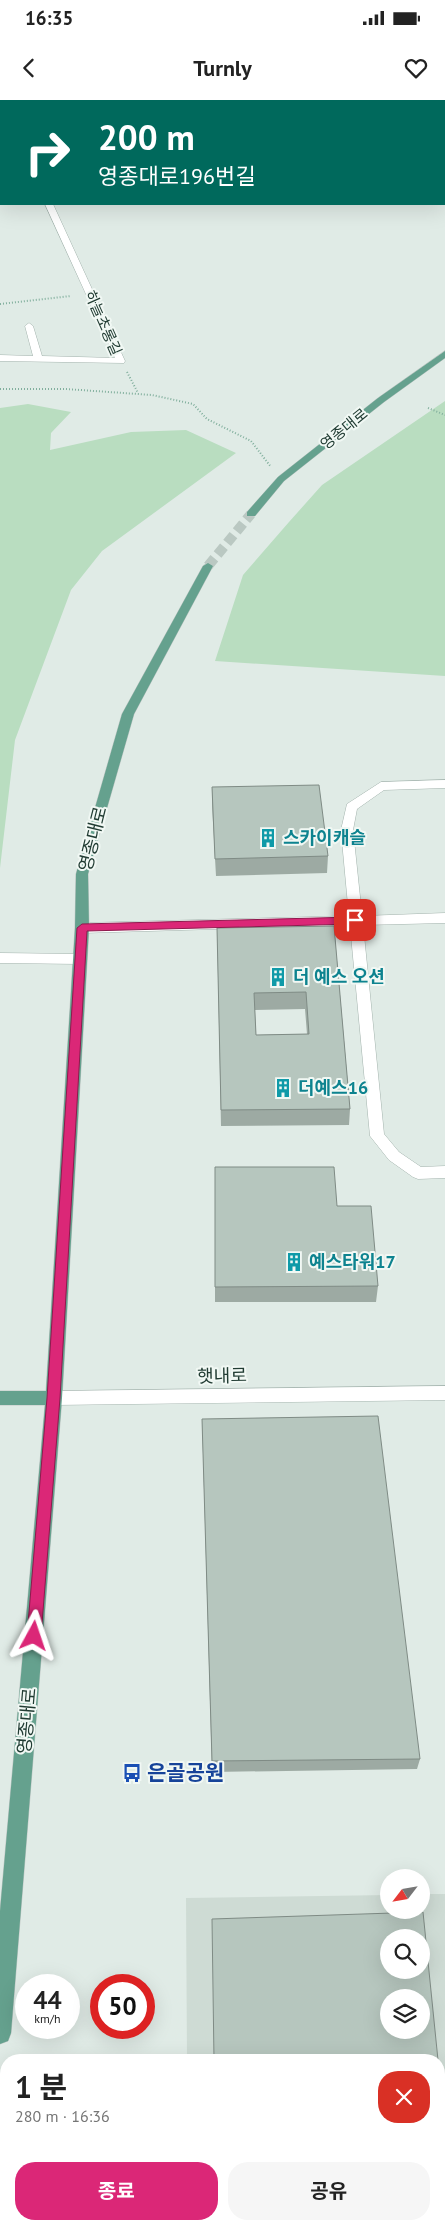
<!DOCTYPE html>
<html lang="ko">
<head>
<meta charset="utf-8">
<style>
	:root { --surface:#fff; --page:#f6f6f6; --text:#222; --muted:#767676; --accent:#db2777 }
	body { margin:0; font-family:"PT Sans","Noto Sans KR",sans-serif; background:var(--page); color:var(--text); height:100vh; display:flex; flex-direction:column; font-size:19px; white-space:nowrap }
	* { box-sizing:border-box; margin:0 }
	p { font-size:16px; color:var(--muted) }
	.icon { flex:none; width:28px; height:28px; fill:none; stroke:currentColor; stroke-width:2; stroke-linecap:round; stroke-linejoin:round }
	.map { position:relative; flex:1; overflow:hidden }
	.details { position:absolute; left:0px; top:1954px; width:445px; height:176px; display:flex; flex-direction:column; background:var(--surface); border-radius:20px 20px 0 0; box-shadow:0 5px 20px #0002 }
	.details>* { flex:none }
	.banner { position:absolute; left:0px; top:0px; width:445px; height:105px; box-shadow:0 5px 20px #0002; background:#00695c; color:#fff; overflow:hidden }
	.needle { width:32px; rotate:239deg }
	.controls { position:absolute; left:380px; top:1769px; display:grid; gap:10px }
	.controls a { display:grid; place-items:center; width:50px; height:50px; border-radius:50%; background:var(--surface); box-shadow:0 5px 20px #0002; font-size:25px }
	.speed { position:absolute; left:15px; top:1874px; display:flex; gap:10px; font-size:25px; font-weight:700; text-align:center }
	.speed>* { display:grid; place-content:center; width:65px; height:65px; border-radius:50%; background:var(--surface); box-shadow:0 5px 20px #0002; line-height:1 }
	.speed small { font-size:12px; font-weight:400 }
	.speed .limit { border:8px solid #d22; background:#fff; color:#111 }
	.pin { position:absolute; display:grid; place-items:center; width:42px; height:42px; color:#fff; margin:-21px; border-radius:10px; box-shadow:0 2px 8px #0006 }
	.me { position:absolute; width:55px; margin:-28px; rotate:5deg; stroke-linejoin:round; filter:drop-shadow(0 0 4px #0008) }
	.turn { display:flex; align-items:center; gap:18px; height:105px; padding:0 15px; font-size:22px }
	.turn .icon { width:65px; height:65px; stroke-width:2.5 }
	.turn b { display:block; font-size:35px; line-height:42px }
	.round { display:grid; place-items:center; flex:none; width:52px; height:52px; border-radius:20px; background:var(--page) }
	.overview { display:flex; align-items:center; justify-content:space-between; height:85px; padding:0 15px }
	h1 { font-size:30px; font-weight:700; line-height:38px }
	.button { display:flex; gap:10px; margin-top:auto; padding:10px 15px }
	.button a { flex:1; height:58px; border-radius:20px; background:var(--accent); color:#fff; font-size:20px; font-weight:700; line-height:58px; text-align:center }
	.button a+a { background:var(--page); color:var(--text) }
	.status { display:flex; justify-content:space-between; align-items:center; height:35px; padding:0 25px; background:var(--surface); direction:ltr }
	.status svg { height:14px; fill:currentColor }
	header { display:flex; justify-content:space-between; align-items:center; height:65px; padding:0 15px; background:var(--surface); font-size:22px; font-weight:700 }
	.map>svg:first-child { display:block }
	.built { fill:#cedbd4; fill-rule:evenodd }
	.green { fill:#b9ddc0 }
	.lines { fill:none; stroke-linecap:round; stroke-linejoin:round }
	.major-tunnel { stroke:#bac8c2; stroke-width:10; stroke-dasharray:10 5; stroke-linecap:butt }
	.minor-casing { stroke:#a3b3ad; stroke-width:1 }
	.major-casing { stroke:#c1c8c6; stroke-width:1 }
	.path { stroke:#81af9d; stroke-width:2; stroke-dasharray:1 2; stroke-linecap:butt }
	.minor { fill:#fff; fill-rule:evenodd }
	.major { fill:#65a18e; fill-rule:evenodd }
	.wall { fill:#9daaa3; fill-rule:evenodd }
	.building { fill:#b6c6be; stroke:#7f8b85; fill-rule:evenodd }
	.route { fill:#db2777; stroke:#8e194d }
	.labels { text-anchor:middle; stroke-width:4; stroke-linejoin:round; paint-order:stroke }
	.far-street-label { font-size:15px; fill:#213c33; stroke:#f1f8f4 }
	.culture-label { font-size:18px; font-weight:bold; fill:#0d838f; stroke:#f1f8f4; text-anchor:start }
	.street-label { font-size:18px; fill:#213c33; stroke:#f1f8f4 }
	.near-transit-label { font-size:21px; font-weight:bold; fill:#164399; stroke:#f1f8f4; text-anchor:start }
</style>
</head>
<body>
<div class="status"><b>16:35</b><svg viewBox="0 0 49 12"><path d="M0 12V9h3v3zM5 12V6h3v6zM10 12V3h3v9zM15 12V0h3v12zM26 1h20v11H26zM47 4h2v5h-2z"/></svg></div>
<header><svg class="icon" aria-label="back" viewBox="0 0 24 24"><path d="M15 5l-7 7 7 7"/></svg>Turnly<svg class="icon" aria-label="heart" viewBox="0 0 24 24"><path d="M12 20l-8-8c-3-5 5-10 8-4 3-6 11-1 8 4z"/></svg></header>
<div class="map">
<svg width="445" height="2129" viewBox="0 0 445 2129">
	<rect width="100%" height="100%" fill="#e0ebe6"/>
	<path class="built" d="M 421,1794 L 445,1794 L 445,2129 L 187,2129 L 187,2124 L 439,2124 L 439,1960 L 187,1960 L 186,1798 L 389,1795 L 389,1810 L 421,1810 ZM 389,1838 L 421,1838 L 421,1870 L 389,1870 ZM 389,1898 L 421,1898 L 421,1930 L 389,1930 Z"/>
	<path class="green" d="M 445,301 L 445,576 L 215,561 L 243,475 L 289,422 L 322,385 Z
		M 28,304 L 71,312 L 51,333 L 50,350 L 131,332 L 186,330 L 236,353 L 102,451 L 71,490 L 15,640 L 0,768 L 0,308 Z"/>
	<g class="lines">
		<path class="major-tunnel" d="M 208,466 L 251,414"/>
		<g class="minor-casing">
			<path id="minor" d="M 192,0 L 202,0 L 202,1 L 192,1 Z
				M 444,64 L 445,64 L 445,69 L 444,69 Z
				M 0,89 L 1,89 L 1,93 L 0,93 Z
				M 45,104 L 53,104 L 125,261 L 124,263 L 0,261 L 0,255 L 33,256 L 25,226 L 29,223 L 33,226 L 42,256 L 115,258 Z
				M 445,680 L 445,688 L 384,690 L 357,709 L 353,730 L 362,816 L 445,813 L 445,823 L 363,825 L 384,1034 L 399,1052 L 421,1067 L 445,1066 L 445,1078 L 418,1079 L 413,1077 L 389,1060 L 370,1036 L 350,825 L 82,833 L 75,828 L 82,823 L 349,816 L 341,730 L 347,704 L 381,682 Z
				M 0,853 L 80,854 L 85,856 L 87,859 L 85,862 L 80,864 L 0,863 Z
				M 445,1286 L 445,1300 L 54,1305 L 48,1303 L 46,1298 L 48,1293 L 54,1291 Z"/>
		</g>
		<g class="major-casing">
			<path id="major" d="M 445,251 L 445,258 L 384,302 L 284,381 L 255,416 L 247,416 L 247,412 L 278,377 L 378,298 Z
				M 208,463 L 213,466 L 134,614 L 88,774 L 89,828 L 62,1298 L 11,1933 L 8,1941 L 0,1944 L 0,1811 L 45,1305 L 0,1305 L 0,1291 L 46,1291 L 75,828 L 76,774 L 122,614 L 203,466 Z"/>
		</g>
		<path class="path" d="M 0,204 L 71,196
			M 127,272 L 138,293
			M 0,289 L 66,289 L 152,295 L 193,304 L 207,319 L 251,341 L 271,367
			M 428,308 L 445,315"/>
		<use href="#minor" class="minor"/>
		<use href="#major" class="major"/>
	</g>
	<path class="wall" d="M 212,687 L 328,756 L 327,773 L 216,776 L 212,704 Z
		M 334,826 L 350,1009 L 349,1025 L 221,1026 L 217,828 ZM 305,909 L 307,934 L 256,935 L 255,910 Z
		M 215,1067 L 337,1106 L 378,1186 L 376,1202 L 215,1202 Z
		M 202,1319 L 420,1659 L 417,1669 L 212,1672 Z"/>
	<path class="building" d="M 319,685 L 328,756 L 215,759 L 212,687 Z
		M 334,826 L 350,1009 L 221,1010 L 217,828 ZM 306,892 L 309,934 L 256,935 L 254,893 Z
		M 215,1067 L 334,1067 L 337,1106 L 371,1106 L 378,1186 L 215,1187 Z
		M 378,1316 L 420,1659 L 212,1661 L 202,1319 Z
		M 423,1812 L 438,1960 L 214,1960 L 212,1819 ZM 389,1838 L 421,1838 L 421,1870 L 389,1870 ZM 389,1898 L 421,1898 L 421,1930 L 389,1930 Z
		M 439,1963 L 445,2024 L 445,2129 L 217,2129 L 217,2124 L 439,2124 Z"/>
	<path class="route" d="M 355,817 L 360,820 L 355,824 L 87,831 L 60,1298 L 41,1536 L 39,1541 L 34,1543 L 29,1541 L 27,1536 L 47,1298 L 77,828 L 82,824 Z"/>
	<defs>
		<g id="building-bare" transform="scale(1.5)"><path d="M-4-6H4V6H1V3H-1V6H-4ZM-2.5-4.3h1.7v1.8h-1.7ZM.8-4.3h1.7v1.8H.8ZM-2.5-1h1.7V.8h-1.7ZM.8-1h1.7V.8H.8Z" fill="#0f9aa8" stroke="#f1f8f4" stroke-width="2.5" paint-order="stroke"/></g>
		<g id="bus-bare" transform="scale(1.5)"><path d="M-5-6H5V4H4V6H2V4H-2V6H-4V4H-5ZM-3.5-4V0h7V-4ZM-3.5 1.2v1.5H-2V1.2ZM2 1.2v1.5H3.5V1.2Z" fill="#1a4fb4" stroke="#f1f8f4" stroke-width="2.5" paint-order="stroke"/></g>
	</defs>
	<g fill-rule="evenodd">
		<use href="#building-bare" x="268" y="738"/>
		<use href="#building-bare" x="278" y="877"/>
		<use href="#building-bare" x="283" y="988"/>
		<use href="#building-bare" x="294" y="1162"/>
		<use href="#bus-bare" x="132" y="1673"/>
	</g>
	<g class="labels">
		<g class="far-street-label">
			<text transform="translate(103 223) rotate(66)" y="5">하늘초롱길</text>
			<text transform="translate(344 329) rotate(-39)" y="5">영종대로</text>
		</g>
		<g class="culture-label">
			<text x="283" y="744">스카이캐슬</text>
			<text x="293" y="883">더 예스 오션</text>
			<text x="298" y="994">더예스16</text>
			<text x="309" y="1168">예스타워17</text>
		</g>
		<g class="street-label">
			<text transform="translate(93 739) rotate(-76)" y="6">영종대로</text>
			<text transform="translate(222 1276) rotate(-1)" y="6">햇내로</text>
			<text transform="translate(27 1621) rotate(-85)" y="6">영종대로</text>
		</g>
		<g class="near-transit-label">
			<text x="147" y="1680">은골공원</text>
		</g>
	</g>
</svg>
<div class="controls">
<a><svg class="needle" viewBox="-14 -14 28 28"><path d="M0-13l5 13h-10z" fill="#e53935"/><path d="M0 13l5-13h-10z" fill="#767676"/></svg></a>
<a><svg class="icon" aria-label="search" viewBox="0 0 24 24"><circle cx="10" cy="10" r="6"/><path d="M15 15l6 6"/></svg></a>
<a><svg class="icon" aria-label="layers" viewBox="0 0 24 24"><path d="M12 4l9 5-9 5-9-5zM3 14l9 5 9-5"/></svg></a>
</div>
<div class="speed"><div>44<small>km/h</small></div><div class="limit">50</div></div>
<div class="pin" style="left:355px;top:820px;background:#d93025"><svg class="icon" aria-label="arrive" viewBox="0 0 24 24"><path d="M6 21V4h12l-3 4 3 4H6"/></svg></div>
<svg class="me" style="left:34px;top:1536px" viewBox="-20 -20 40 40"><path d="M0-17L14 15 0 8-14 15z" fill="#db2777" stroke="#fff" stroke-width="4"/></svg>
<div class="banner">
<div class="turn"><svg class="icon" aria-label="right" viewBox="0 0 24 24"><path d="M7 20v-9h11M14 6l5 5-5 5"/></svg><div><b>200 m</b>영종대로196번길</div></div>
</div>
<section class="details">
<div class="overview"><div><h1>1 분</h1><p>280 m · 16:36</p></div><a class="round" style="background:#d93025;color:#fff"><svg class="icon" aria-label="close" viewBox="0 0 24 24"><path d="M6 6l12 12M18 6L6 18"/></svg></a></div>
<div class="button"><a>종료</a><a>공유</a></div>
</section>
</div>
</body>
</html>
